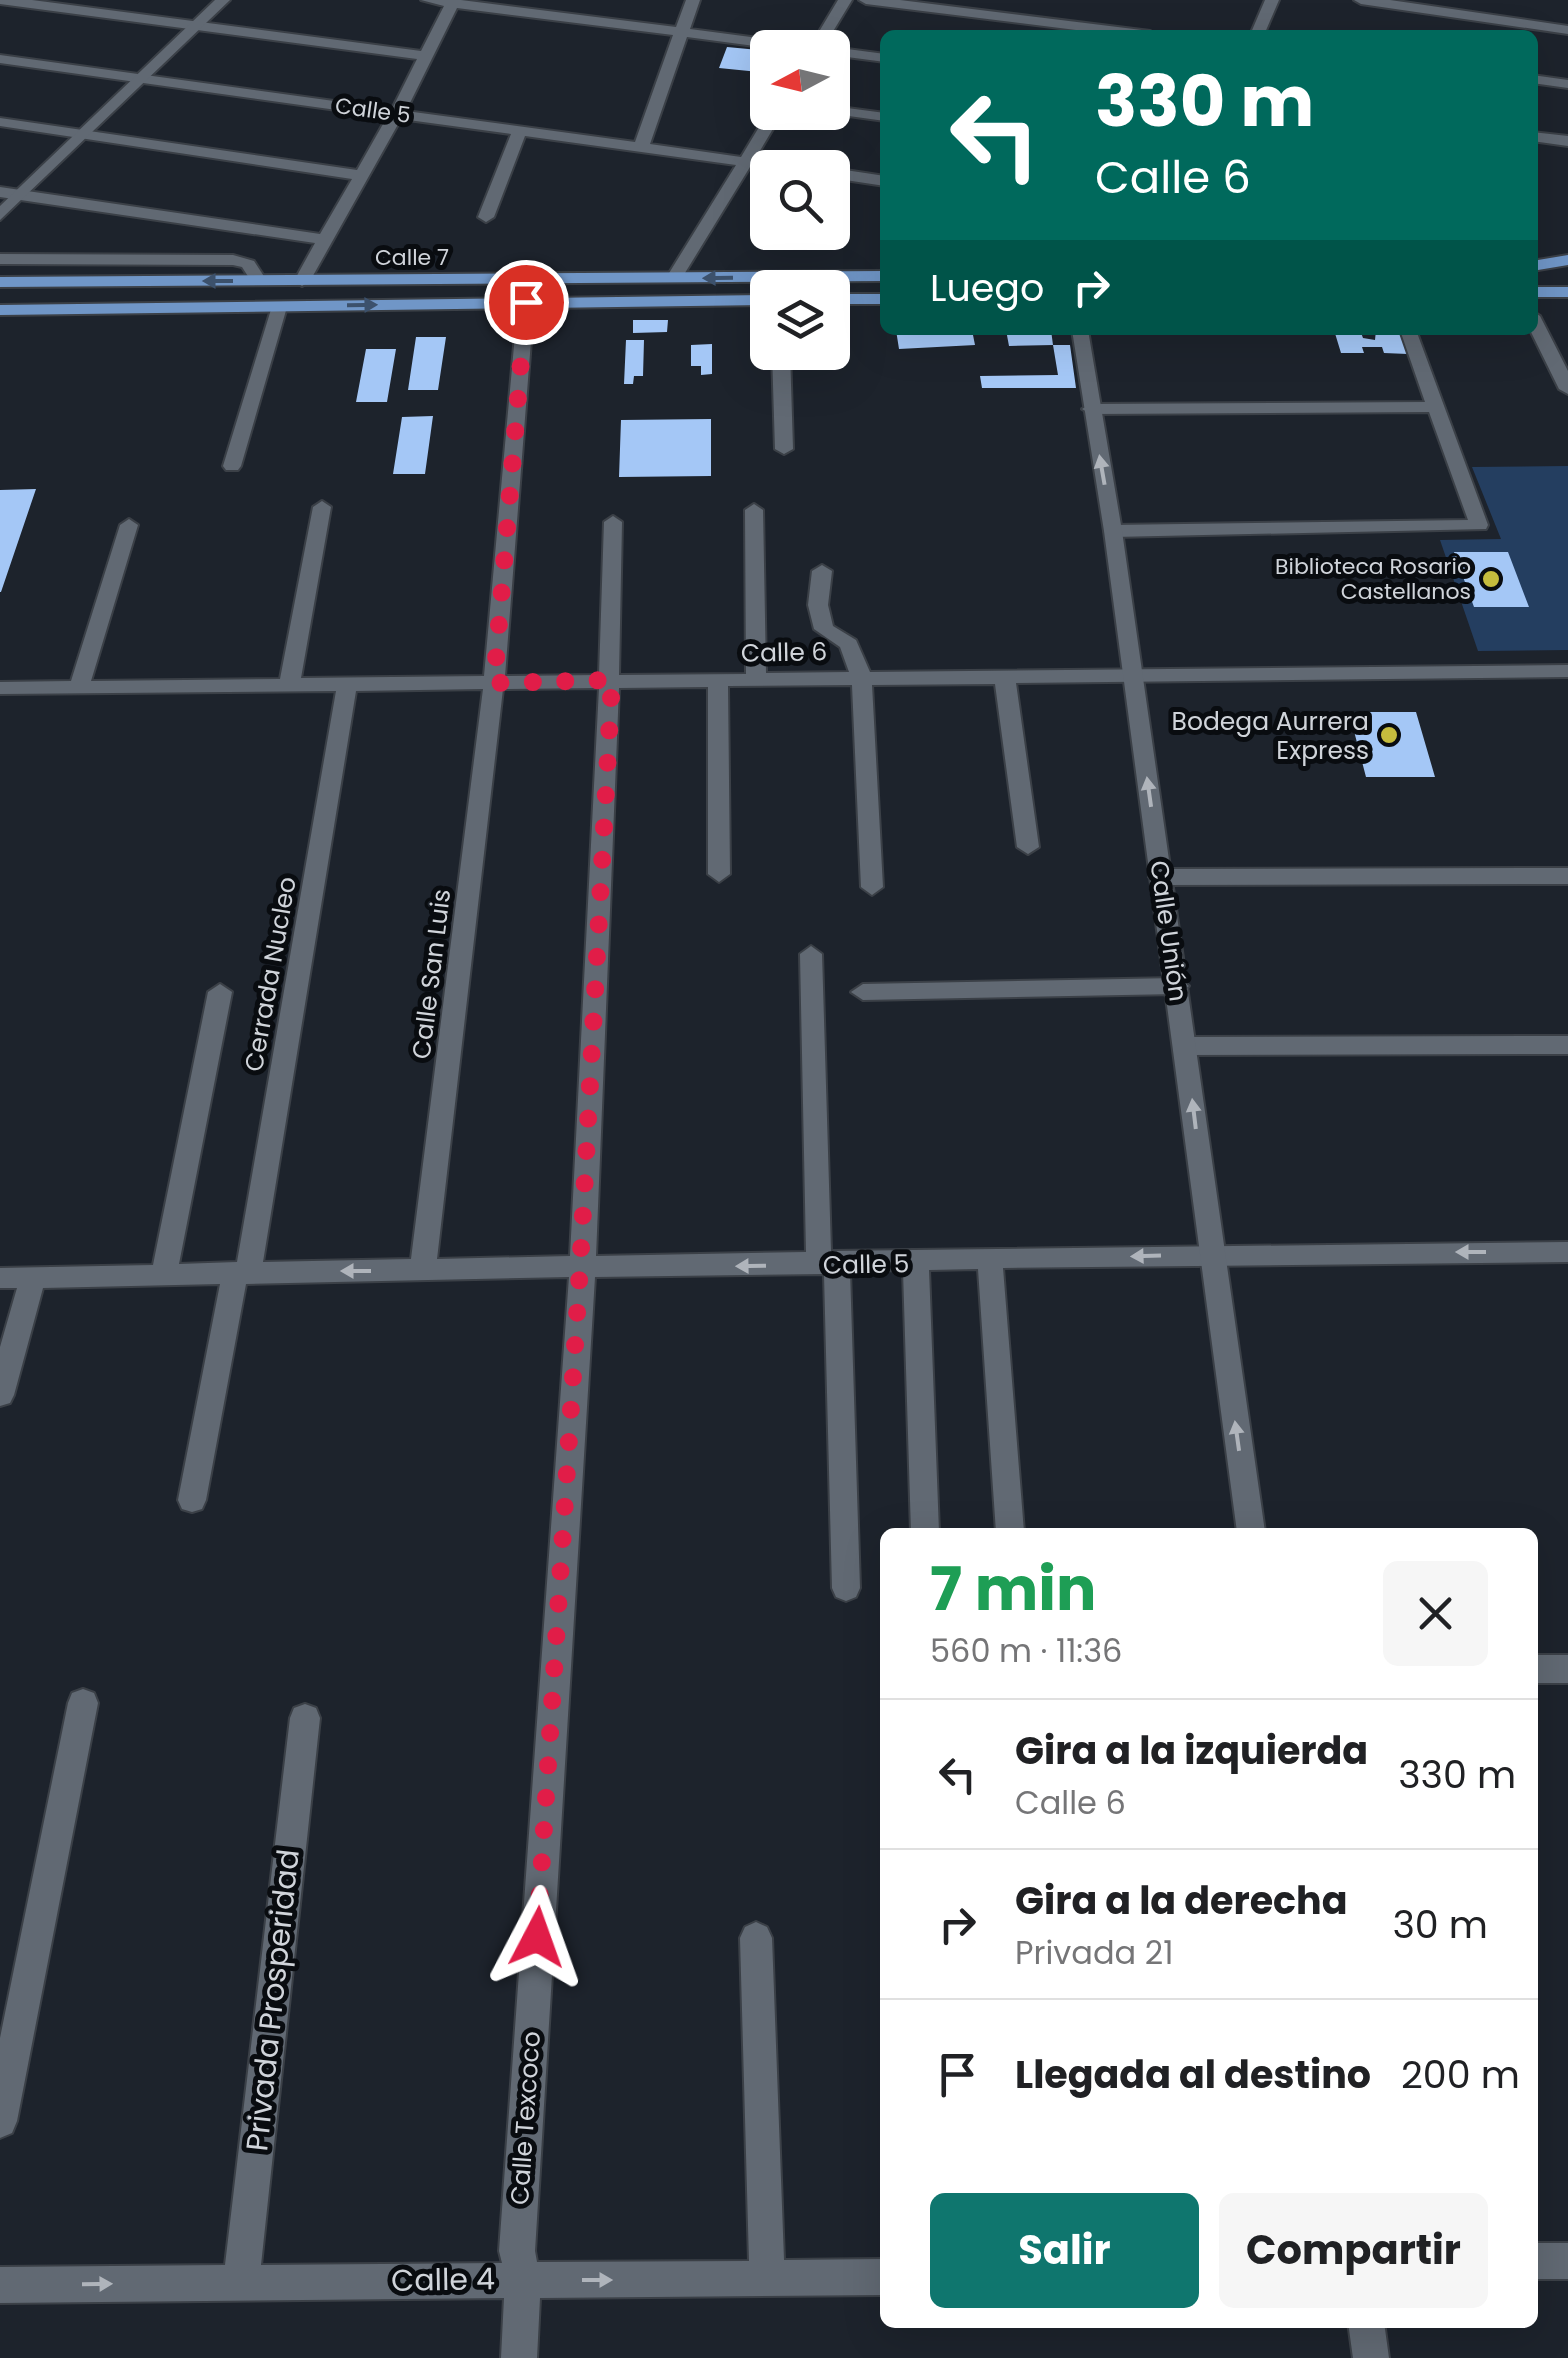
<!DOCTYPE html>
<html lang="es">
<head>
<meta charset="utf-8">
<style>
	:root { --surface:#fff; --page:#f6f6f6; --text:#202124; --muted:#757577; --line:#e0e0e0; --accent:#0f766e }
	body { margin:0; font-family:Poppins,sans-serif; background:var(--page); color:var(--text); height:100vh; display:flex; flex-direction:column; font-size:38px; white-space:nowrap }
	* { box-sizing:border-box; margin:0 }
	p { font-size:32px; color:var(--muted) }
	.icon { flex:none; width:55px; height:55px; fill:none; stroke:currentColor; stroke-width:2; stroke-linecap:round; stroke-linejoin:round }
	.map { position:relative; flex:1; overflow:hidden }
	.sheet { position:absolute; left:880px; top:1528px; width:658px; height:800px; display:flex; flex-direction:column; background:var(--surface); border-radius:15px; box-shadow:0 10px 40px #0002 }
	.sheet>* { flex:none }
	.guide { position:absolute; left:880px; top:30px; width:658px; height:305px; border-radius:15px; box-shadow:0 10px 40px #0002; background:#00695c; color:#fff; overflow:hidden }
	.needle { width:65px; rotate:263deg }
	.tools { position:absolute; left:750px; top:30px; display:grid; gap:20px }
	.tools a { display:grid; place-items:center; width:100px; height:100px; border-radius:15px; background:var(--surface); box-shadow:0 10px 40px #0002; font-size:50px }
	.pin { position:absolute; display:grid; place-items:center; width:85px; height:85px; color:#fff; margin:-42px; border:5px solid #fff; border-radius:50%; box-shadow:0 2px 10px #0007 }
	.me { position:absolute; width:110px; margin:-55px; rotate:4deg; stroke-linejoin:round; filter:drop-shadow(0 0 8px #0008) }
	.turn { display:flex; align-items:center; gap:35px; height:210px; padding:0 50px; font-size:45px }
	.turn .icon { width:130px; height:130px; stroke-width:2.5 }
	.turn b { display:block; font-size:70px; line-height:85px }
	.then { display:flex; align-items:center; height:95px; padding:0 50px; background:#0003; gap:20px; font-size:38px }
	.round { display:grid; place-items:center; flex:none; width:105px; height:105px; border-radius:15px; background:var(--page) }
	.headline { display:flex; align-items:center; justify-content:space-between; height:170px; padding:0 50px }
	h1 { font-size:60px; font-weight:700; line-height:75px; color:#1e9e55 }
	.cta { display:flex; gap:20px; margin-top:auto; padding:20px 50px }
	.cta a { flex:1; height:115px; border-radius:15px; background:var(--accent); color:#fff; font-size:40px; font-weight:700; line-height:115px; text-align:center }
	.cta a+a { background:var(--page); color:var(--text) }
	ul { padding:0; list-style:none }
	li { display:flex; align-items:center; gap:30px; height:150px; padding:0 50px; border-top:2px solid var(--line) }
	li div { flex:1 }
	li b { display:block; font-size:38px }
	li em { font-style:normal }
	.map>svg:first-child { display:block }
	.green { fill:#243e60 }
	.building { fill:#a4c7f6 }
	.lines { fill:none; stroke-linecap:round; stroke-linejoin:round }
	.minor-casing { stroke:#3b4047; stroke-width:4 }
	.tertiary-casing { stroke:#3b4047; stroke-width:4 }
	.primary-casing { stroke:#3b4047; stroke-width:4 }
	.minor { fill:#616973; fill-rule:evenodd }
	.tertiary { fill:#616973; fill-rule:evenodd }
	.primary { fill:#7096c7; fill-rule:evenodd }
	.oneway { fill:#3c516c }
	.oneway2 { fill:#afb4bb }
	.route { stroke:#e11d48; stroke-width:18; stroke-dasharray:0 32.4 }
	.poi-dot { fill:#c5bc3d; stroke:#090c10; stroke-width:4 }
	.labels { text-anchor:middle; stroke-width:10; stroke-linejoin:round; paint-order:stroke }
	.far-street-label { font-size:22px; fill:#d0d4da; stroke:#090c10 }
	.far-poi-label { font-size:22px; fill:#d0d4da; stroke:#090c10; text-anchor:end }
	.street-label { font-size:25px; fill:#d0d4da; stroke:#090c10 }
	.poi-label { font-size:25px; fill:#d0d4da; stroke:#090c10; text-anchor:end }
	.near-street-label { font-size:30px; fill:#d0d4da; stroke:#090c10 }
</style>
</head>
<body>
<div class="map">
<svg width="1568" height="2358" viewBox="0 0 1568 2358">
	<rect width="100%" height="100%" fill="#1d232c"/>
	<path class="green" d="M 1568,466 L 1568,650 L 1478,651 L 1440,540 L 1501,539 L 1472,467 Z"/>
	<path class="building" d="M 727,47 L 768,51 L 768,73 L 719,68 Z
		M 633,320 L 668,320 L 667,332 L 633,333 Z
		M 896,330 L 972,330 L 975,345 L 899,349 Z
		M 1006,330 L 1051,330 L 1053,345 L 1009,346 Z
		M 1334,330 L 1360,330 L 1363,338 L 1375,340 L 1376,330 L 1400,330 L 1408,354 L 1384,353 L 1382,347 L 1362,347 L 1364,353 L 1341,353 Z
		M 416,337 L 446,337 L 438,390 L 408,390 Z
		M 626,340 L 644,340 L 643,376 L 634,376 L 633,384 L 624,384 Z
		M 712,344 L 712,374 L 701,375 L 701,366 L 691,366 L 691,345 Z
		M 1053,345 L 1070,345 L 1076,388 L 982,388 L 980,376 L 1058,375 Z
		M 366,349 L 396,349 L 387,402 L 356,402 Z
		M 433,416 L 425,474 L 393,474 L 402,417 Z
		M 711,419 L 711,476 L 619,477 L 621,420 Z
		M 36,489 L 1,592 L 0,592 L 0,490 Z
		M 1454,552 L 1508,552 L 1529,607 L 1474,607 Z
		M 1349,712 L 1416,712 L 1435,777 L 1366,777 Z"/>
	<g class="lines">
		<g class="minor-casing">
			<path id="minor" d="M 0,0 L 32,0 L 421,51 L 444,6 L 421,0 L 461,0 L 676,27 L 686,0 L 700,0 L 690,29 L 811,45 L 838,0 L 852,0 L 823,48 L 769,48 L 687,37 L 650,144 L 741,157 L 768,112 L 783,112 L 755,159 L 797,168 L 750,167 L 680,281 L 666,278 L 736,165 L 525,136 L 494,217 L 486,222 L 478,217 L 511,134 L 401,119 L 310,281 L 302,286 L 294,281 L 315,243 L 0,197 L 0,187 L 320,234 L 352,179 L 0,126 L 0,118 L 357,170 L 387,117 L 0,63 L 0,55 L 392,109 L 417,59 L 0,4 ZM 457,8 L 673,35 L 635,142 L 406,111 Z
				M 859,0 L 900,0 L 1150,31 L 1157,35 L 1116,35 L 866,4 Z
				M 1354,0 L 1390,0 L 1568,26 L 1568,34 L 1361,4 Z
				M 832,47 L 885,54 L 885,62 L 832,55 L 832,48 L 829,48 Z
				M 1532,75 L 1568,80 L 1568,88 L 1532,83 Z
				M 832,106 L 885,113 L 885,121 L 827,113 L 832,112 Z
				M 1532,132 L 1568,136 L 1568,146 L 1532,141 Z
				M 832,168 L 885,176 L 885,186 L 832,178 Z
				M 0,254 L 233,255 L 254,261 L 267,281 L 253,284 L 242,267 L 233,265 L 0,264 Z
				M 526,297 L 534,302 L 505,676 L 599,675 L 604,522 L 613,516 L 622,522 L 619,675 L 746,674 L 745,510 L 754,504 L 763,510 L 766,673 L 849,672 L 840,647 L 814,629 L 808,605 L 812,571 L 822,565 L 832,571 L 828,605 L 833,626 L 856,640 L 870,672 L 1568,665 L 1568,677 L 1016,683 L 1039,847 L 1028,854 L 1017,847 L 995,684 L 872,685 L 883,887 L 872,895 L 861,887 L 852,685 L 728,686 L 730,874 L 719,882 L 708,874 L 708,687 L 619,688 L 596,1256 L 806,1252 L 800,954 L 811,946 L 822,954 L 831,1251 L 1568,1242 L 1568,1262 L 1003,1268 L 1024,1532 L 996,1532 L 978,1269 L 929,1270 L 939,1532 L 911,1532 L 903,1270 L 850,1271 L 860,1588 L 856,1597 L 846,1601 L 836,1597 L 832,1588 L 824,1274 L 595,1277 L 535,2251 L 537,2262 L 749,2261 L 740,1938 L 745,1927 L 756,1922 L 767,1927 L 772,1938 L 784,2260 L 885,2259 L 885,2295 L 540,2298 L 537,2358 L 501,2358 L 504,2298 L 0,2303 L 0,2267 L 225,2265 L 290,1718 L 294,1708 L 305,1704 L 316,1708 L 320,1718 L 261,2265 L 502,2263 L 499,2251 L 569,1277 L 246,1284 L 206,1500 L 202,1509 L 192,1512 L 182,1509 L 178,1500 L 220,1284 L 43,1288 L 14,1395 L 10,1403 L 0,1406 L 0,1347 L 17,1288 L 0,1288 L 0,1268 L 153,1265 L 208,992 L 220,984 L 232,992 L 179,1264 L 237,1262 L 336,691 L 0,694 L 0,682 L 71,681 L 120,525 L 129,519 L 138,525 L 91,681 L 280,679 L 313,507 L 322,501 L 331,507 L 301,678 L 484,676 L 518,302 ZM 599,688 L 570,1256 L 437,1259 L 503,689 ZM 483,689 L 411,1259 L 263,1262 L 356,691 Z
				M 273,303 L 287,307 L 241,466 L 238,470 L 226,470 L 223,466 Z
				M 1532,311 L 1540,316 L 1568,371 L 1568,394 L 1559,389 L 1530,330 Z
				M 1400,330 L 1416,330 L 1488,525 L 1486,529 L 1113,537 L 1104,531 L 1113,525 L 1468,520 L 1429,412 L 1091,414 L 1082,409 L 1091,404 L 1425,402 Z
				M 772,352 L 790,352 L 793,449 L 784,454 L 775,449 Z
				M 1568,868 L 1568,884 L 1160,885 L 1149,877 L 1160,869 Z
				M 1177,978 L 1189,986 L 1177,994 L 863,1000 L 851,992 L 863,984 Z
				M 1568,1036 L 1568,1054 L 1186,1055 L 1174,1046 L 1186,1037 Z
				M 1532,1655 L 1568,1655 L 1568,1683 L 1532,1683 Z
				M 83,1689 L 94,1693 L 98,1703 L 17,2121 L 12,2133 L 0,2138 L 0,2038 L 68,1703 L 72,1693 Z
				M 1532,2243 L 1568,2243 L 1568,2279 L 1532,2279 Z"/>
		</g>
		<g class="tertiary-casing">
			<path id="tertiary" d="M 215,0 L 230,0 L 0,220 L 0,206 Z
				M 1265,0 L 1279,0 L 1264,35 L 1250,35 Z
				M 1072,330 L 1088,330 L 1122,531 L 1265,1532 L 1237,1532 L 1104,531 Z
				M 1348,2322 L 1384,2322 L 1389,2358 L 1353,2358 Z"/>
		</g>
		<g class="primary-casing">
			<path id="primary" d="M 1568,255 L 1568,265 L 1532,271 L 1532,261 Z
				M 885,271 L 885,281 L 0,287 L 0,277 Z
				M 1532,287 L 1568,287 L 1568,297 L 1532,297 Z
				M 832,294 L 885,294 L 885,304 L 832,304 Z
				M 768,295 L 768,305 L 0,315 L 0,305 Z"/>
		</g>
		<use href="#minor" class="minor"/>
		<use href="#tertiary" class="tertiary"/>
		<use href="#primary" class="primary"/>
	</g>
	<defs><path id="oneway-solid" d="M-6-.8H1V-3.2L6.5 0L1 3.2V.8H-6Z" transform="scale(2.5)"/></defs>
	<g class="oneway">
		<use href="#oneway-solid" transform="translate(718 278) rotate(179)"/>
		<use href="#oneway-solid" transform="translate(218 281) rotate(180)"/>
		<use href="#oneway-solid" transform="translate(362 305) rotate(-1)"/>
	</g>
	<g class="oneway2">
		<use href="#oneway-solid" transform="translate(1102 470) rotate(-100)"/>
		<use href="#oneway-solid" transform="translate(1149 792) rotate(-98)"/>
		<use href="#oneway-solid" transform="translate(1194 1114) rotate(-97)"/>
		<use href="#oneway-solid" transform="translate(1471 1252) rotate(180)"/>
		<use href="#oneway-solid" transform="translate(1146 1256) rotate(178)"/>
		<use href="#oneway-solid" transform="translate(751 1266) rotate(179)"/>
		<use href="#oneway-solid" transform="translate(356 1271) rotate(180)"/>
		<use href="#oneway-solid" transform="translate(1237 1436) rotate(-98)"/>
		<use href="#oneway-solid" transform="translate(597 2280)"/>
		<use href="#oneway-solid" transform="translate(97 2284) rotate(-1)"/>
	</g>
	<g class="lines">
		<path class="route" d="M 526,302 L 494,683 L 612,680 L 580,1268 L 537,1937"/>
	</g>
	<g class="poi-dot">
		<circle cx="1491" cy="579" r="10"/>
		<circle cx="1389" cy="735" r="10"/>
	</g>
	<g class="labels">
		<g class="far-street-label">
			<text transform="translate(373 110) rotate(8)" y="8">Calle 5</text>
			<text x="412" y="265">Calle 7</text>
		</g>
		<g class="far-poi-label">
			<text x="1471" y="574">Biblioteca Rosario<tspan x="1471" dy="25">Castellanos</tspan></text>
		</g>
		<g class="street-label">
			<text transform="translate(784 652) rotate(-1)" y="9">Calle 6</text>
			<text transform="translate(1169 931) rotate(82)" y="9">Calle Unión</text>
			<text transform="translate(270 974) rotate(-80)" y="9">Cerrada Nucleo</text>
			<text transform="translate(431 974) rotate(-83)" y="9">Calle San Luis</text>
			<text transform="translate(866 1264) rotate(-1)" y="9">Calle 5</text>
			<text transform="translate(525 2118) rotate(-86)" y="9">Calle Texcoco</text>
		</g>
		<g class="poi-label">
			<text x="1369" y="730">Bodega Aurrera<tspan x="1369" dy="29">Express</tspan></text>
		</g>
		<g class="near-street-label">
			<text transform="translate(273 2000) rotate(-84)" y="10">Privada Prosperidad</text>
			<text transform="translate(443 2280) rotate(-1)" y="10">Calle 4</text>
		</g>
	</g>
</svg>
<div class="tools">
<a><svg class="needle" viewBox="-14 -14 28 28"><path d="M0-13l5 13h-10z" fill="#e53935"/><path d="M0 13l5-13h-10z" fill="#757577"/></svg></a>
<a><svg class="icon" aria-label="search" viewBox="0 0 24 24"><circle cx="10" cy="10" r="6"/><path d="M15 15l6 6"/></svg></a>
<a><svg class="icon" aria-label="layers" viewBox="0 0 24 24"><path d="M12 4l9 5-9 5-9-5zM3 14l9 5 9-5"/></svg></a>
</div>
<div class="pin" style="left:526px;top:302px;background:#d93025"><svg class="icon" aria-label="arrive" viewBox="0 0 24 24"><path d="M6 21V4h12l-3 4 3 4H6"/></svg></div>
<svg class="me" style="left:537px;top:1937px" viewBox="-20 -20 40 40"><path d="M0-17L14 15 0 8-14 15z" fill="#e11d48" stroke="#fff" stroke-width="4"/></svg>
<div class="guide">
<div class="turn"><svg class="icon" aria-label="left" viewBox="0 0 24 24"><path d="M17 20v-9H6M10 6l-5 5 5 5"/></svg><div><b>330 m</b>Calle 6</div></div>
<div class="then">Luego<svg class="icon" aria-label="right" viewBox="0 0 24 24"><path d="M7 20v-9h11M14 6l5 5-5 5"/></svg></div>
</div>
<section class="sheet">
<div class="headline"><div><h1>7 min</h1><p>560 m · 11:36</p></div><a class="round"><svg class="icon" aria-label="close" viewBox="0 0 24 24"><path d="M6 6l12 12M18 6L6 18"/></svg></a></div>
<ul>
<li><svg class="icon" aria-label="left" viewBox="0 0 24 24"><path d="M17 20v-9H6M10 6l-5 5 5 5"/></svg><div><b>Gira a la izquierda</b><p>Calle 6</p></div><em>330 m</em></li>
<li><svg class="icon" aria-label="right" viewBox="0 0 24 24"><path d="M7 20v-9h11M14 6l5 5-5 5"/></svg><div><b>Gira a la derecha</b><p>Privada 21</p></div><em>30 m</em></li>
<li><svg class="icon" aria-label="arrive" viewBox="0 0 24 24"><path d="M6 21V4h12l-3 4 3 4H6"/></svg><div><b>Llegada al destino</b></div><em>200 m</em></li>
</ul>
<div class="cta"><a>Salir</a><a>Compartir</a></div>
</section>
</div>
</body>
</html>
